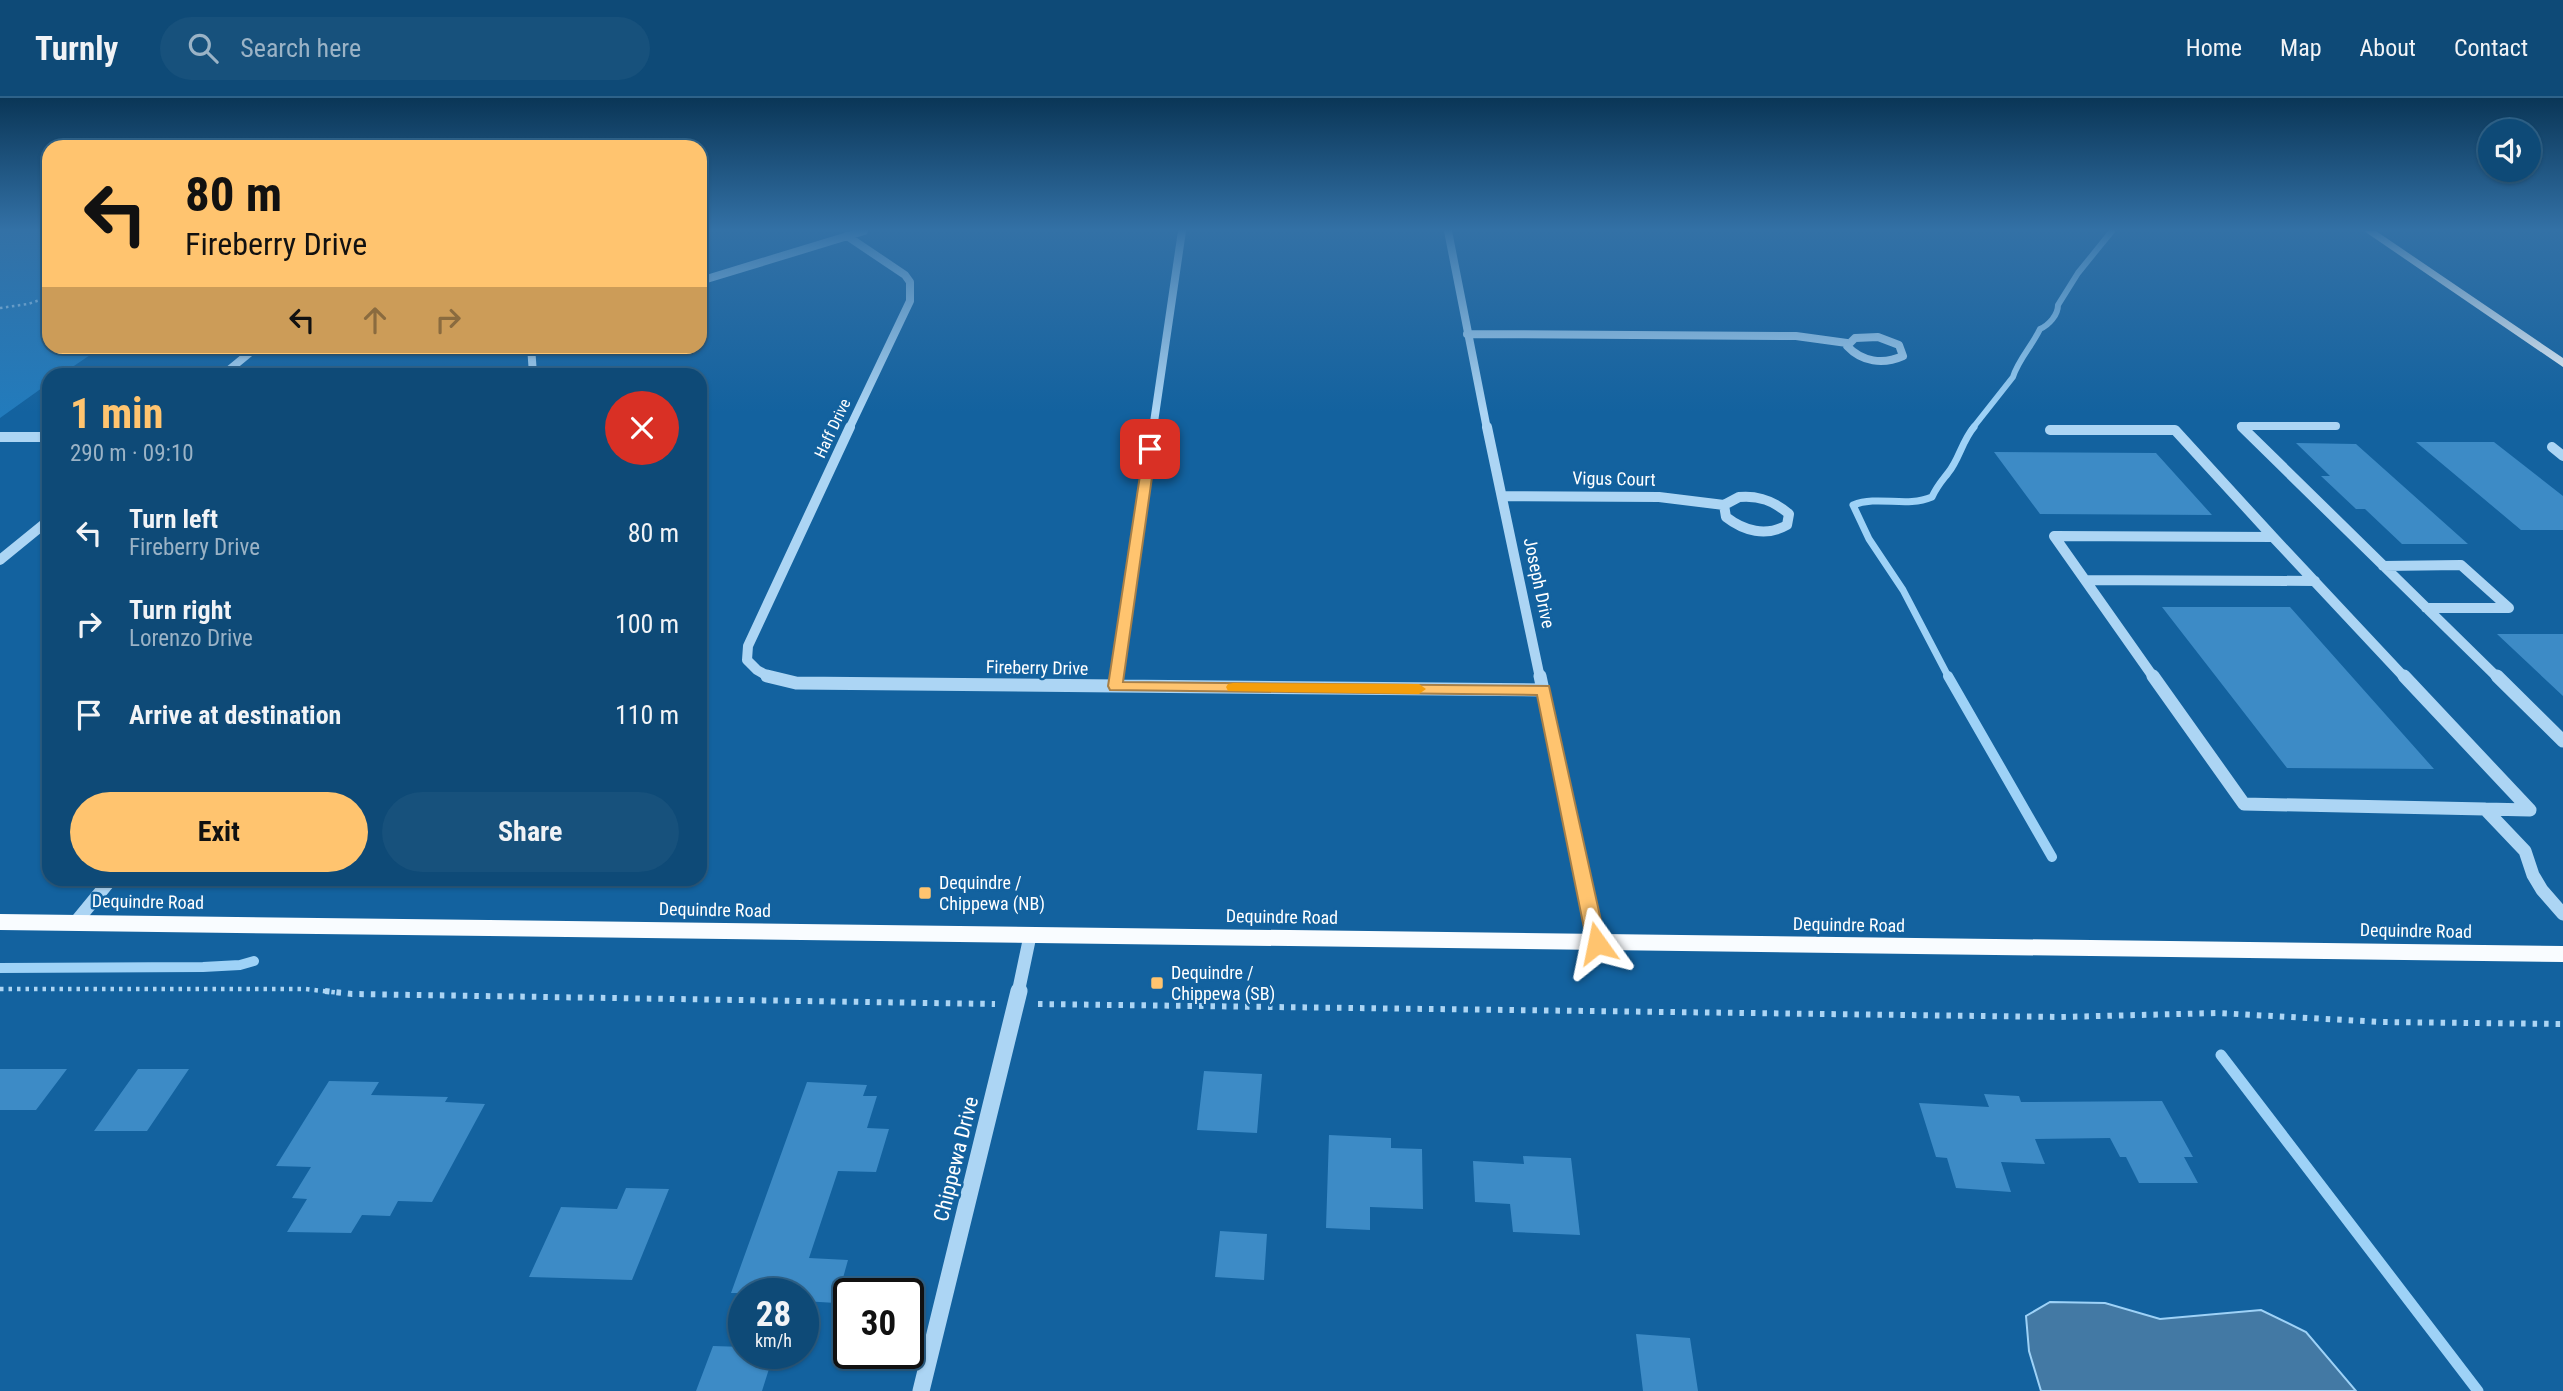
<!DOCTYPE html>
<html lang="en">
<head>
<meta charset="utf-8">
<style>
	:root { --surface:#0e4a77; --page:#17517c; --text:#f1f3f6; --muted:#9bb3c6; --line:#2e6289; --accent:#ffc46f }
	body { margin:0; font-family:"Roboto Condensed",sans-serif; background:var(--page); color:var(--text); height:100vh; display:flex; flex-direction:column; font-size:26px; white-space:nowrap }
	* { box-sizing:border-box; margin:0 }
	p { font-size:23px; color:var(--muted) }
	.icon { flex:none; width:38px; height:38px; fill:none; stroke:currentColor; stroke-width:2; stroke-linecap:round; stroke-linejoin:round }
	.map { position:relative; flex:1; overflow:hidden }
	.side { position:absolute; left:42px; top:270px; width:665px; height:518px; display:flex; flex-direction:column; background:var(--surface); border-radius:21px; box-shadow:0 2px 5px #0004,0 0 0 2px var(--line) }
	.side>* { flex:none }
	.top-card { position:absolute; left:42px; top:42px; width:665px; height:214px; border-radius:21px; box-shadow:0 2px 5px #0004,0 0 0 2px var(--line); background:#ffc46f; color:#111; overflow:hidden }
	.buttons { position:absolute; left:2478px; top:21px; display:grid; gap:14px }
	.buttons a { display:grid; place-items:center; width:63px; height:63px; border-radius:50%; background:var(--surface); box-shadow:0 2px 5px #0004,0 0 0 2px var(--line); font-size:35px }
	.speed { position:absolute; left:728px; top:1180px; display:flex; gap:14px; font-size:35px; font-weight:700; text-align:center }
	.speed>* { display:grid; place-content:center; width:91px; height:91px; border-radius:50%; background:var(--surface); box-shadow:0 2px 5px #0004,0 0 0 2px var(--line); line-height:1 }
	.speed small { font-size:18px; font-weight:400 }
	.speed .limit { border:4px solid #111; border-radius:10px; background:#fff; color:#111 }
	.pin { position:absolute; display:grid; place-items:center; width:60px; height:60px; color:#fff; margin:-30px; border-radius:14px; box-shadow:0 4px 10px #0006 }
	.me { position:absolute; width:77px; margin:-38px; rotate:348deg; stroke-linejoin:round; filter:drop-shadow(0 0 5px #0008) }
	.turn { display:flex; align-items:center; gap:24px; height:147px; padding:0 28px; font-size:32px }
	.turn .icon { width:91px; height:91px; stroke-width:2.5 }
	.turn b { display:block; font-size:49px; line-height:60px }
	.lanes { display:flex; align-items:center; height:66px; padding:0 28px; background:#0003; justify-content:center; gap:35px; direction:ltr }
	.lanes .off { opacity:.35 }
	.round { display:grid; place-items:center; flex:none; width:74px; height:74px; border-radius:37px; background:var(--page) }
	.overview { display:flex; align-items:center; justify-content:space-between; height:119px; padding:0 28px }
	h1 { font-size:42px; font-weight:700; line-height:52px; color:var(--accent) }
	.button { display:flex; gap:14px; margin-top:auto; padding:14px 28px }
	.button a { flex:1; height:80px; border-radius:42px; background:var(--accent); color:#111; font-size:28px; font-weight:700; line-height:80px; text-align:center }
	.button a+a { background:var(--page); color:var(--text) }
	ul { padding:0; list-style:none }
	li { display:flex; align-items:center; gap:21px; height:91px; padding:0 28px }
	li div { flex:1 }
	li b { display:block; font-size:26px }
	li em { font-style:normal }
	header { display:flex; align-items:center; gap:42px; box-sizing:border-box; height:98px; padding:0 35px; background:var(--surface); border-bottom:2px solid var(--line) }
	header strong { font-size:33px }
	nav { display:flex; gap:38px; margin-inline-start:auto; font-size:24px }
	.search { width:490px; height:63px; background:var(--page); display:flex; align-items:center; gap:18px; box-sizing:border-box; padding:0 24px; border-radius:38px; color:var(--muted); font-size:26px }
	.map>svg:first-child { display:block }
	.green { fill:#227bbc }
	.water { fill:#4379a4; stroke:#9ed2f7; stroke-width:2 }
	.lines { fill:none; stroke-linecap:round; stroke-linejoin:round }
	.stream-far3 { stroke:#9ed2f7; stroke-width:6 }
	.stream-far2 { stroke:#9ed2f7; stroke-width:7 }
	.stream-far1 { stroke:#9ed2f7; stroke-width:10 }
	.stream { stroke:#9ed2f7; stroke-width:11 }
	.building { fill:#3d8bc6 }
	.path-far2 { stroke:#acd5f4; stroke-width:2.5; stroke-dasharray:2.5 3.5; stroke-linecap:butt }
	.path-far1 { stroke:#acd5f4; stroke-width:4.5; stroke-dasharray:3.5 5; stroke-linecap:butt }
	.path { stroke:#acd5f4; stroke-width:6; stroke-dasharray:4.5 7; stroke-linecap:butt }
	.minor-far3 { stroke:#acd5f4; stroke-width:8 }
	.minor-far2 { stroke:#acd5f4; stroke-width:10 }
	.minor-far1 { stroke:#acd5f4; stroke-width:13 }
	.minor { stroke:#acd5f4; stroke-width:17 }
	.major { fill:#f9fcff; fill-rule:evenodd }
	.route { fill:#ffc46f; stroke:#a67f48; stroke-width:2 }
	.slow { fill:#f59e0b }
	.poi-dot { fill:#ffc46f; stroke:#13629f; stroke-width:2.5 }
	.labels { text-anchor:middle; stroke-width:5; stroke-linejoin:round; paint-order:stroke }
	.far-street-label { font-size:16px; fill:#fff; stroke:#13629f }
	.street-label { font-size:18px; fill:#fff; stroke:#13629f }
	.poi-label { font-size:18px; fill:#fff; stroke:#13629f; text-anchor:start }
	.near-street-label { font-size:21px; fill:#fff; stroke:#13629f }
</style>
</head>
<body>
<header>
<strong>Turnly</strong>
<div class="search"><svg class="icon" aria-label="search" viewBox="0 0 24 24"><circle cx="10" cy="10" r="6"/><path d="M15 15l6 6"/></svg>Search here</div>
<nav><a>Home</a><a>Map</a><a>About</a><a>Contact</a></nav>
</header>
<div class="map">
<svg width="2563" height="1293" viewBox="0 0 2563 1293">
	<rect width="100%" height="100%" fill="#13629f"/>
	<path class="green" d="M 0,133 L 49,133 L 49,248 L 102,249 L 62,276 L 49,276 L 49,285 L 0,320 Z"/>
	<path class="water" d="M 2050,1204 L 2105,1205 L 2160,1221 L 2261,1212 L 2306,1234 L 2356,1293 L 2041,1293 L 2029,1253 L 2026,1218 Z"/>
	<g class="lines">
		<path class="stream-far3" d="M 1972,331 L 2013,279 C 2018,262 2032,248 2040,231 C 2049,227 2058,217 2058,207 L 2078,175 L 2112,133"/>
		<path class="stream-far2" d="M 1949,580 L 1903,492 L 1869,441 L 1853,407 C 1879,397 1906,410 1932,399 C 1937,388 1941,384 1948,375 C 1959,362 1962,343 1974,329"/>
		<path class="stream-far1" d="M 1948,578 L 2052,759
			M 0,870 L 203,869 L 240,867 L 254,863"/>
		<path class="stream" d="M 2221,957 L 2478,1293"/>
	</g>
	<path class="building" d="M 2416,344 L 2494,344 L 2563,398 L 2563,432 L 2521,432 Z
		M 2296,345 L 2356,346 L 2468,446 L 2402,446 L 2365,411 L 2356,411 L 2321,378 L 2330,378 Z
		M 1994,354 L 2156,355 L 2212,417 L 2040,416 Z
		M 2162,509 L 2290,509 L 2434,671 L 2287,670 Z
		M 2497,536 L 2563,536 L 2563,598 Z
		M 0,971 L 67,971 L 36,1012 L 0,1012 Z
		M 138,971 L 189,971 L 147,1033 L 94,1033 Z
		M 1204,973 L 1262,976 L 1257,1035 L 1197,1032 Z
		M 329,983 L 379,984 L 371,997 L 448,999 L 445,1004 L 485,1006 L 432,1104 L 398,1103 L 390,1118 L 362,1117 L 351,1135 L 287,1134 L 307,1101 L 292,1100 L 311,1069 L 276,1068 Z
		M 807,984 L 867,987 L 863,998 L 877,998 L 867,1030 L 889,1031 L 876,1074 L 838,1073 L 809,1160 L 848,1162 L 836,1205 L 803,1203 L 803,1195 L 731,1195 Z
		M 1984,996 L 2019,998 L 2021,1004 L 2162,1003 L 2193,1059 L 2184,1059 L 2198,1085 L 2139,1085 L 2126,1059 L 2120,1059 L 2110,1040 L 2035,1041 L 2045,1066 L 2001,1064 L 2011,1094 L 1956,1090 L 1947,1060 L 1936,1059 L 1919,1005 L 1989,1009 Z
		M 1329,1037 L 1391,1040 L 1391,1050 L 1422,1051 L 1423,1111 L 1370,1109 L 1370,1132 L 1326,1130 Z
		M 1523,1058 L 1571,1060 L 1580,1137 L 1513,1134 L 1510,1106 L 1475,1104 L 1473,1063 L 1524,1066 Z
		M 626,1090 L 669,1091 L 632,1182 L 529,1179 L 561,1109 L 617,1111 Z
		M 1220,1133 L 1267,1136 L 1264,1182 L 1215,1179 Z
		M 1636,1236 L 1690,1240 L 1698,1293 L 1643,1293 Z
		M 713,1248 L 744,1249 L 744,1255 L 774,1255 L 762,1293 L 696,1293 Z"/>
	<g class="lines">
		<path class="path-far2" d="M 0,210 L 28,206 L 49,199"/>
		<path class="path-far1" d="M 0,891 L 305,891 L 341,895"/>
		<path class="path" d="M 325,893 L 352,896 L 995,906
			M 1038,906 L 2061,919 L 2218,915 L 2381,924 L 2563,926"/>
		<path class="minor-far3" d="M 1448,133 L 1487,331
			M 847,138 L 905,177 L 910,184 L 910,203 L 849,331
			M 700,183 L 864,133
			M 1467,236 L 1796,238 L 1847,245
			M 1878,239 L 1899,247 L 1903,258 C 1883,267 1862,264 1847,248 L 1855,240 Z
			M 531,248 L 533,276
			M 224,276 L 258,248
			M 1153,331 L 1182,133
			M 2244,331 L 2241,328 L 2336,328"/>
		<path class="minor-far2" d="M 1487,329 L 1540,580
			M 2242,329 L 2498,580
			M 2050,332 L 2175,332 L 2273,439
			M 0,339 L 49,339
			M 2552,349 L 2563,358
			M 1503,398 L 1659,399 L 1724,407
			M 1739,399 C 1759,397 1774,403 1789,416 L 1787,427 C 1766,439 1744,433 1726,419 L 1724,407 Z
			M 0,462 L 49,422
			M 2383,468 L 2461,467 L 2509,510 L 2426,510
			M 2085,482 L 2315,483
			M 771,580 L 757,572 L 747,562 L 748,548 L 850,329
			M 1116,580 L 1153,329
			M 2154,580 L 2054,438 L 2273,439 L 2405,580"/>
		<path class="minor-far1" d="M 767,578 L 796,585 L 1543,592
			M 1540,578 L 1597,845
			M 2153,578 L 2244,706 L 2485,711
			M 2404,578 L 2530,712 L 2485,711
			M 2497,578 L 2563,643
			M 1115,588 L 1116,578
			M 2485,711 L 2525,753 L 2533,777 L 2542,792 L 2563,816
			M 75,825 L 112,780
			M 1018,895 L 1030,838"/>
		<path class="minor" d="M 921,1293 L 1019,893"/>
		<path class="major" d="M 2364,133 L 2376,133 L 2563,260 L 2563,269 Z
			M 0,816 L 2563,848 L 2563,864 L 0,832 Z"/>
	</g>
	<linearGradient id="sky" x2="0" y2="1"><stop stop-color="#0a3657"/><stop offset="0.42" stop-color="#3371a6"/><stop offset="1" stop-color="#3371a6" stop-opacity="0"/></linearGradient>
	<rect width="2563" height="314" fill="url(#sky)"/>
	<path class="route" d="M 1150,347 L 1156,351 L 1123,584 L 1549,588 L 1606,845 L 1603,850 L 1590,850 L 1587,845 L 1537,597 L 1110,592 L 1108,588 L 1144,351 Z"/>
	<path class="slow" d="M 1233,585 L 1419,586 L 1426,591 L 1419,596 L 1228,593 L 1226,589 L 1228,586 Z"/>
	<g class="poi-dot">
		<rect x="918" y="788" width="14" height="14" rx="3.5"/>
		<rect x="1150" y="878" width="14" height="14" rx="3.5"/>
	</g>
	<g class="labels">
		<g class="far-street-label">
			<text transform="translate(832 330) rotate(-65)" y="6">Haff Drive</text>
		</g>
		<g class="street-label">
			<text transform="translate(1614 381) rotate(1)" y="6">Vigus Court</text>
			<text transform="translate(1539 485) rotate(78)" y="6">Joseph Drive</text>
			<text transform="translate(1037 570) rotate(1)" y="6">Fireberry Drive</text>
			<text transform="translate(148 804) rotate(1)" y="6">Dequindre Road</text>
			<text transform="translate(715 812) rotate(1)" y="6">Dequindre Road</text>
			<text transform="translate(1282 819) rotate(1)" y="6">Dequindre Road</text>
			<text transform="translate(1849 827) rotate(1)" y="6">Dequindre Road</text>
			<text transform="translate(2416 833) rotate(1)" y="6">Dequindre Road</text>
		</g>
		<g class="poi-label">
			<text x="939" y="791">Dequindre /<tspan x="939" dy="21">Chippewa (NB)</tspan></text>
			<text x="1171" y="881">Dequindre /<tspan x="1171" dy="21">Chippewa (SB)</tspan></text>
		</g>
		<g class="near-street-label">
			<text transform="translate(956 1061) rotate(-76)" y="7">Chippewa Drive</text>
		</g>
	</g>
</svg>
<div class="buttons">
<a><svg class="icon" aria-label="sound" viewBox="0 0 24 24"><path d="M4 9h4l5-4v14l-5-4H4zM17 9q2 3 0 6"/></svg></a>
</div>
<div class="speed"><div>28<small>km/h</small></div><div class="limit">30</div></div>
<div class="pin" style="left:1150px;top:351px;background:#d93025"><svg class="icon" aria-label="arrive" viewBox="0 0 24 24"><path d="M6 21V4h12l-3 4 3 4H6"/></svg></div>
<svg class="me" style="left:1597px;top:845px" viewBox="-20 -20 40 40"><path d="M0-17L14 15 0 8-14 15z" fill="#ffc46f" stroke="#fff" stroke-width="4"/></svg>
<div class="top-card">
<div class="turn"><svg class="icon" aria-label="left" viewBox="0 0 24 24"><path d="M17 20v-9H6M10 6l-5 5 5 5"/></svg><div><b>80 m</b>Fireberry Drive</div></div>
<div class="lanes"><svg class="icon" aria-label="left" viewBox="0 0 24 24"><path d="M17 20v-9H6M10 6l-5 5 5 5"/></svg><svg class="icon off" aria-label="ahead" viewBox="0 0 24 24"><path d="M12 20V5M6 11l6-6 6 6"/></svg><svg class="icon off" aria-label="right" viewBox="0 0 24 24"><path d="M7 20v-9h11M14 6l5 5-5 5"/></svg></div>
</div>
<section class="side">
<div class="overview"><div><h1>1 min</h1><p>290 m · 09:10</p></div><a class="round" style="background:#d93025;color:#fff"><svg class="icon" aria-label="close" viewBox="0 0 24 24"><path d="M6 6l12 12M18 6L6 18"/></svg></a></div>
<ul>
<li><svg class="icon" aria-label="left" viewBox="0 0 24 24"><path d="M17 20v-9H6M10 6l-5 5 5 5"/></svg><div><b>Turn left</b><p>Fireberry Drive</p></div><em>80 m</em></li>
<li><svg class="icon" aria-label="right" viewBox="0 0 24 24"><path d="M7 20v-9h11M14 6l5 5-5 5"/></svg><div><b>Turn right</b><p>Lorenzo Drive</p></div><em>100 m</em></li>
<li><svg class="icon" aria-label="arrive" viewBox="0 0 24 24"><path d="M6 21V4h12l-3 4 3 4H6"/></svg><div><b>Arrive at destination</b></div><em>110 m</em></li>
</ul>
<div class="button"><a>Exit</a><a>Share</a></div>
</section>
</div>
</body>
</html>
